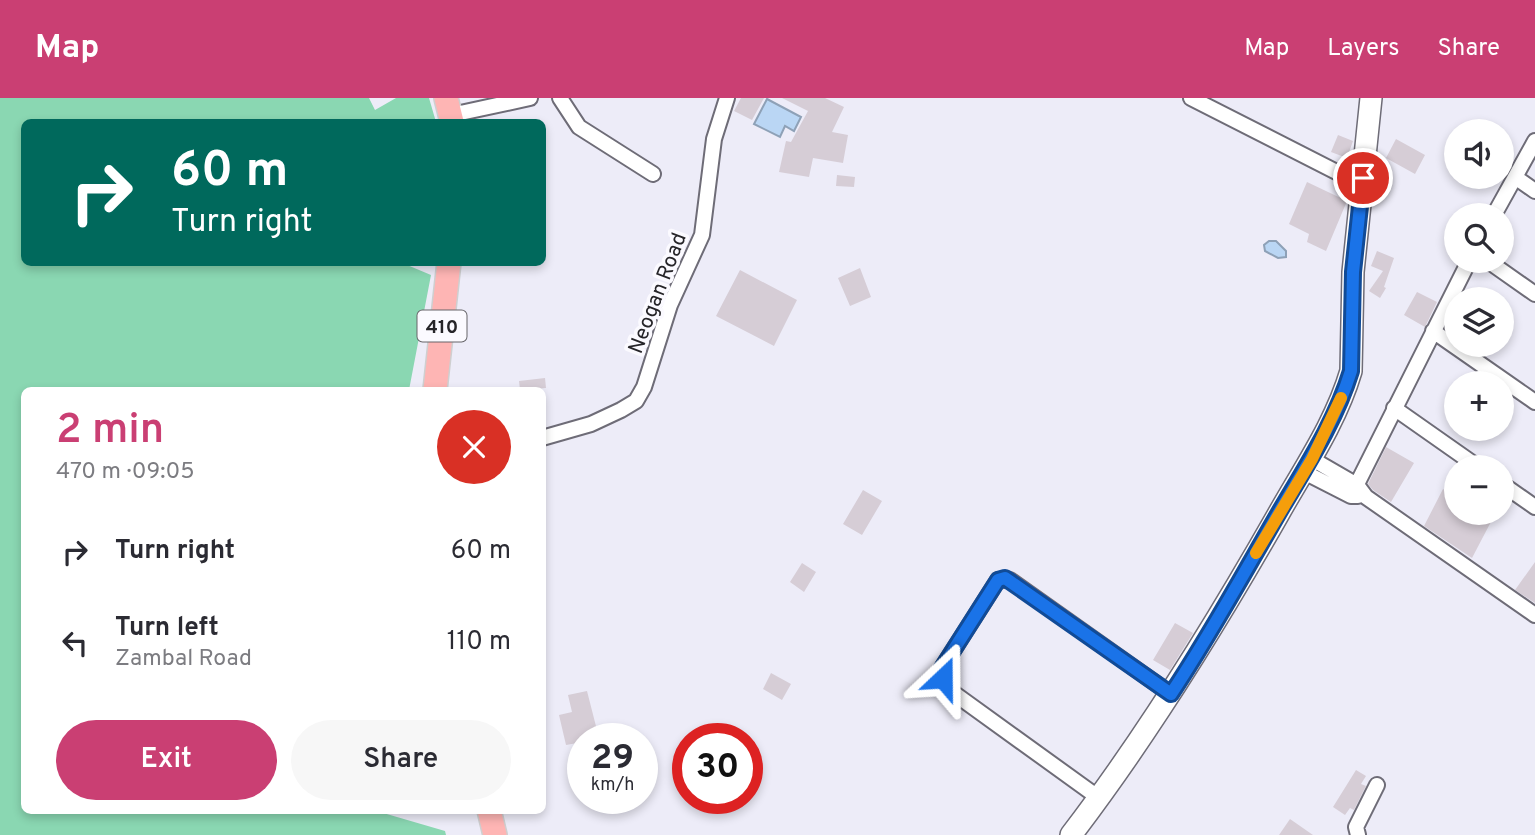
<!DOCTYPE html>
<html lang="en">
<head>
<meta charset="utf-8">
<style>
	:root { --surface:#fff; --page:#f7f7f7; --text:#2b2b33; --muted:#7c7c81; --accent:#ca3f73 }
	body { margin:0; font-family:Overpass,sans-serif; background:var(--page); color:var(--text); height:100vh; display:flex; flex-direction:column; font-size:26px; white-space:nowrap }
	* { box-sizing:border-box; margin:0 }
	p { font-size:23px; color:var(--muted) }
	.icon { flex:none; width:38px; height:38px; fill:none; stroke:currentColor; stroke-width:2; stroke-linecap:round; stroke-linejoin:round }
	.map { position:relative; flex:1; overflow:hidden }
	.details { position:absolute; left:21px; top:289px; width:525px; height:427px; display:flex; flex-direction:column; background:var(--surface); border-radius:10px; box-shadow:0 4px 10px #0003 }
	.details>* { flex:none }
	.hud { position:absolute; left:21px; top:21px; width:525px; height:147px; border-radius:10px; box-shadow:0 4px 10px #0003; background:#00695c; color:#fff; overflow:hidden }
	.fabs { position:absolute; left:1444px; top:21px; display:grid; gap:14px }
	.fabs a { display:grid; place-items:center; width:70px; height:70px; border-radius:50%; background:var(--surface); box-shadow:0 4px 10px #0003; font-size:35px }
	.speed { position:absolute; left:567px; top:625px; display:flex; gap:14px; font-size:35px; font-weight:700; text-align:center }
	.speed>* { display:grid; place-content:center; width:91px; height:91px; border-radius:50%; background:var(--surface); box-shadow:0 4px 10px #0003; line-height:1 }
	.speed small { font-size:18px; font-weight:400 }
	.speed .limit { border:10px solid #d22; background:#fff; color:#111 }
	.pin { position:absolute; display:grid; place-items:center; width:60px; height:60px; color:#fff; margin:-30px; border:4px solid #fff; border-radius:50%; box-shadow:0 2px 7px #0007 }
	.me { position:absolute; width:77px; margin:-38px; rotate:23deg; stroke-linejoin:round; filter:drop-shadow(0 0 5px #0008) }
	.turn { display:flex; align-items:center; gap:24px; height:147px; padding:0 35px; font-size:32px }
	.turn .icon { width:91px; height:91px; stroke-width:2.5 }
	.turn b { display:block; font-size:49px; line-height:60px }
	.round { display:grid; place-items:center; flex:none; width:74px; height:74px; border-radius:37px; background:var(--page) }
	.head { display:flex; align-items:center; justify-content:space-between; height:119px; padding:0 35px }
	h1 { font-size:42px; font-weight:600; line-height:52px; color:var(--accent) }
	.cta { display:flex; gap:14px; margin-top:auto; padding:14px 35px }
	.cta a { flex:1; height:80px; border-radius:42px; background:var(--accent); color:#fff; font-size:28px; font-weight:600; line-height:80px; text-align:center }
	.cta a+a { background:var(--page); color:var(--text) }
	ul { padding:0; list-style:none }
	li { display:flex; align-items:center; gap:21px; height:91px; padding:0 35px }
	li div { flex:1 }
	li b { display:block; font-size:26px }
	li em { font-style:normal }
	header { display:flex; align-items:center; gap:42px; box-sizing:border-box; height:98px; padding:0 35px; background:var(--accent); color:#fff }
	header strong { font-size:33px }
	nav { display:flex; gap:38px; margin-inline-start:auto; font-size:24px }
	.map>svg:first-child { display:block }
	.green { fill:#8ad7b2 }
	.water { fill:#bad6f4; stroke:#8ea1b7; stroke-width:2 }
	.building { fill:#d6cdd6 }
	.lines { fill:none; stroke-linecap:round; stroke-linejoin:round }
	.street-casing { stroke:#6e6c77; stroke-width:18 }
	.secondary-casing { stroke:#6e6c77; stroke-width:24 }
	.primary-casing { stroke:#cfcfd0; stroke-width:26 }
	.street { stroke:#fff; stroke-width:14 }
	.secondary { stroke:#fff; stroke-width:21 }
	.primary { stroke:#feb5b4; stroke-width:23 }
	.route-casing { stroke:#114b97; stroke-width:18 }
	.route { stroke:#1a73e8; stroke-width:12 }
	.slow { stroke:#f59e0b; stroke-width:12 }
	.labels { text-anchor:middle; stroke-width:7; stroke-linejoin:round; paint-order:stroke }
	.shield { fill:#fbfaff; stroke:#666569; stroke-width:2 }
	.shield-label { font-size:19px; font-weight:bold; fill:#262529 }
	.street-label { font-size:21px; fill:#262529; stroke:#fbfaff }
</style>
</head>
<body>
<header>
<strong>Map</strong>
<nav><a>Map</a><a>Layers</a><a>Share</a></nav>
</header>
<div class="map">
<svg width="1535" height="737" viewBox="0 0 1535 737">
	<rect width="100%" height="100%" fill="#edecf8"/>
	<path class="green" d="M 0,0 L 369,0 L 375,12 L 396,0 L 429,0 L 436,24 L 24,24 L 24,164 L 400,164 L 431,177 L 409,292 L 24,292 L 24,712 L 373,712 L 445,733 L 446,737 L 0,737 Z"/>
	<path class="water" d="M 767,1 L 801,19 L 794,33 L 785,28 L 780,39 L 754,26 Z
		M 1269,143 L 1276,143 L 1286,153 L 1286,159 L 1278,160 L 1265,153 L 1264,147 Z"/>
	<path class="building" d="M 741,0 L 764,0 L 752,22 L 734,13 Z
		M 782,0 L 825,0 L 844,9 L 832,34 L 848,37 L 843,65 L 813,60 L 809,79 L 779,74 L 786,43 L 791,44 L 808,13 Z
		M 1338,37 L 1353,43 L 1347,60 L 1331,54 Z
		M 1396,41 L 1425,57 L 1415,76 L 1386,60 Z
		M 837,77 L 855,79 L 854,89 L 836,88 Z
		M 1307,84 L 1347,103 L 1326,153 L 1307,144 L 1309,136 L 1289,126 Z
		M 1377,153 L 1394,160 L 1384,189 L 1386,190 L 1380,200 L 1369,193 L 1383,173 L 1371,168 Z
		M 860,170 L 871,199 L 850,208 L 838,180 Z
		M 740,172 L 797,202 L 774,248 L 716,218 Z
		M 1417,194 L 1437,204 L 1425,229 L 1404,217 Z
		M 545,280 L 546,290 L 520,292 L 519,283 Z
		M 1386,349 L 1414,365 L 1391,404 L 1373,392 L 1368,386 Z
		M 1443,391 L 1456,398 L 1456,415 L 1487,415 L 1494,418 L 1472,460 L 1424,428 Z
		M 863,392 L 882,403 L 862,437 L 843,426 Z
		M 1535,464 L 1535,505 L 1515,492 Z
		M 802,465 L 816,474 L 804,494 L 790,484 Z
		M 1175,525 L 1193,535 L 1170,572 L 1153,562 Z
		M 771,575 L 791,586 L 782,602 L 763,591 Z
		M 587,593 L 599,640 L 583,640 L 583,644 L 566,647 L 559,617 L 572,614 L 568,597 Z
		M 1356,672 L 1366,678 L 1361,686 L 1366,688 L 1354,712 L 1350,710 L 1345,717 L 1333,709 Z
		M 1290,721 L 1313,737 L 1279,737 Z"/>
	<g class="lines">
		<g class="street-casing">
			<path id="street" d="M 560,0 L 579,29 L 653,76
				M 1191,0 L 1362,87
				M 451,17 L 530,0
				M 1515,79 L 1535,93
				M 1494,117 L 1535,43
				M 1488,163 L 1535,196
				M 1433,233 L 1535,304
				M 1394,310 L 1478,369
				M 542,340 L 591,326 L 621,312 L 636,303 L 644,289 L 670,207 L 702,137 L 714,41 L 727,0
				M 1312,361 L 1357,387 L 1366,399 L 1535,517
				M 1304,374 L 1351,398 L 1358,398
				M 1502,386 L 1535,409
				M 1351,398 L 1469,163
				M 1099,700 L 948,591 L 943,580 L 942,570 L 998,482 L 1010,482 L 1171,596
				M 1358,737 L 1356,729 L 1377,687"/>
		</g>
		<g class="secondary-casing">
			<path id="secondary" d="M 1071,737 C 1149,635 1216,526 1279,415 C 1305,369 1336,324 1351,273 L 1353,174 L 1371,0"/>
		</g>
		<g class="primary-casing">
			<path id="primary" d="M 446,0 L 452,24
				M 435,292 L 449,164
				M 489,712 L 495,737"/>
		</g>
		<use href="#street" class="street"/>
		<use href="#secondary" class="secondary"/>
		<use href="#primary" class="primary"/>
	</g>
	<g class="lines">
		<g class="route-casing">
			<path id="route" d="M 943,580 L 942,570 L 998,482 L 1005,480 L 1171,596 C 1211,536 1245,473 1281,411 C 1307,367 1336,322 1351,273 L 1353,174 L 1363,80"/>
		</g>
		<use href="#route" class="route"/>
		<path class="slow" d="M 1256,455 L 1312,361 L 1341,300"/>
	</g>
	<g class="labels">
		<rect class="shield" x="417.5" y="212.5" width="49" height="31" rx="5"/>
		<g class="shield-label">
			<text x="442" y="235">410</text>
		</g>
		<g class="street-label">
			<text transform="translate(657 195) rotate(-69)" y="7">Neogan Road</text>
		</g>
	</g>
</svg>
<div class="fabs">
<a><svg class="icon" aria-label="sound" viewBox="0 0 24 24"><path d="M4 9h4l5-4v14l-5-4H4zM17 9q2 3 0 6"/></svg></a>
<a><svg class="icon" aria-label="search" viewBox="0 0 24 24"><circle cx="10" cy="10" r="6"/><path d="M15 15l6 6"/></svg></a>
<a><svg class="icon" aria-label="layers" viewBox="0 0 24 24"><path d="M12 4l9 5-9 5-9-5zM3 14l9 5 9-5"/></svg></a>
<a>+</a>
<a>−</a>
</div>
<div class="speed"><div>29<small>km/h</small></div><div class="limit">30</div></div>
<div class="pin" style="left:1363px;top:80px;background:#d93025"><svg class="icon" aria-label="arrive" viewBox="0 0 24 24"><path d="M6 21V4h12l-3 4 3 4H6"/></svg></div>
<svg class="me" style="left:943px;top:580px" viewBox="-20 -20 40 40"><path d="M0-17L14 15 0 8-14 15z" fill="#1a73e8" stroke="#fff" stroke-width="4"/></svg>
<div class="hud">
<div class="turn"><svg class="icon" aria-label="right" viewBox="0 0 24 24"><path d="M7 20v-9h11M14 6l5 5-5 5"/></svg><div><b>60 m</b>Turn right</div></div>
</div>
<section class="details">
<div class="head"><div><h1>2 min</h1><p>470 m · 09:05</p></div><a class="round" style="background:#d93025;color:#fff"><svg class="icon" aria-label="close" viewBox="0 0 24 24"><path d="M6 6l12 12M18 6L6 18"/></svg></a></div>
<ul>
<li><svg class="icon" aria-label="right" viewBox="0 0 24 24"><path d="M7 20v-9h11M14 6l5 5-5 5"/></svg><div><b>Turn right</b></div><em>60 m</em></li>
<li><svg class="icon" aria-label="left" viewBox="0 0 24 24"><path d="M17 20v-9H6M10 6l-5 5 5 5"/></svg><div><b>Turn left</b><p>Zambal Road</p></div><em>110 m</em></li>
</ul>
<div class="cta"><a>Exit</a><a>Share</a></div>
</section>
</div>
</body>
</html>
